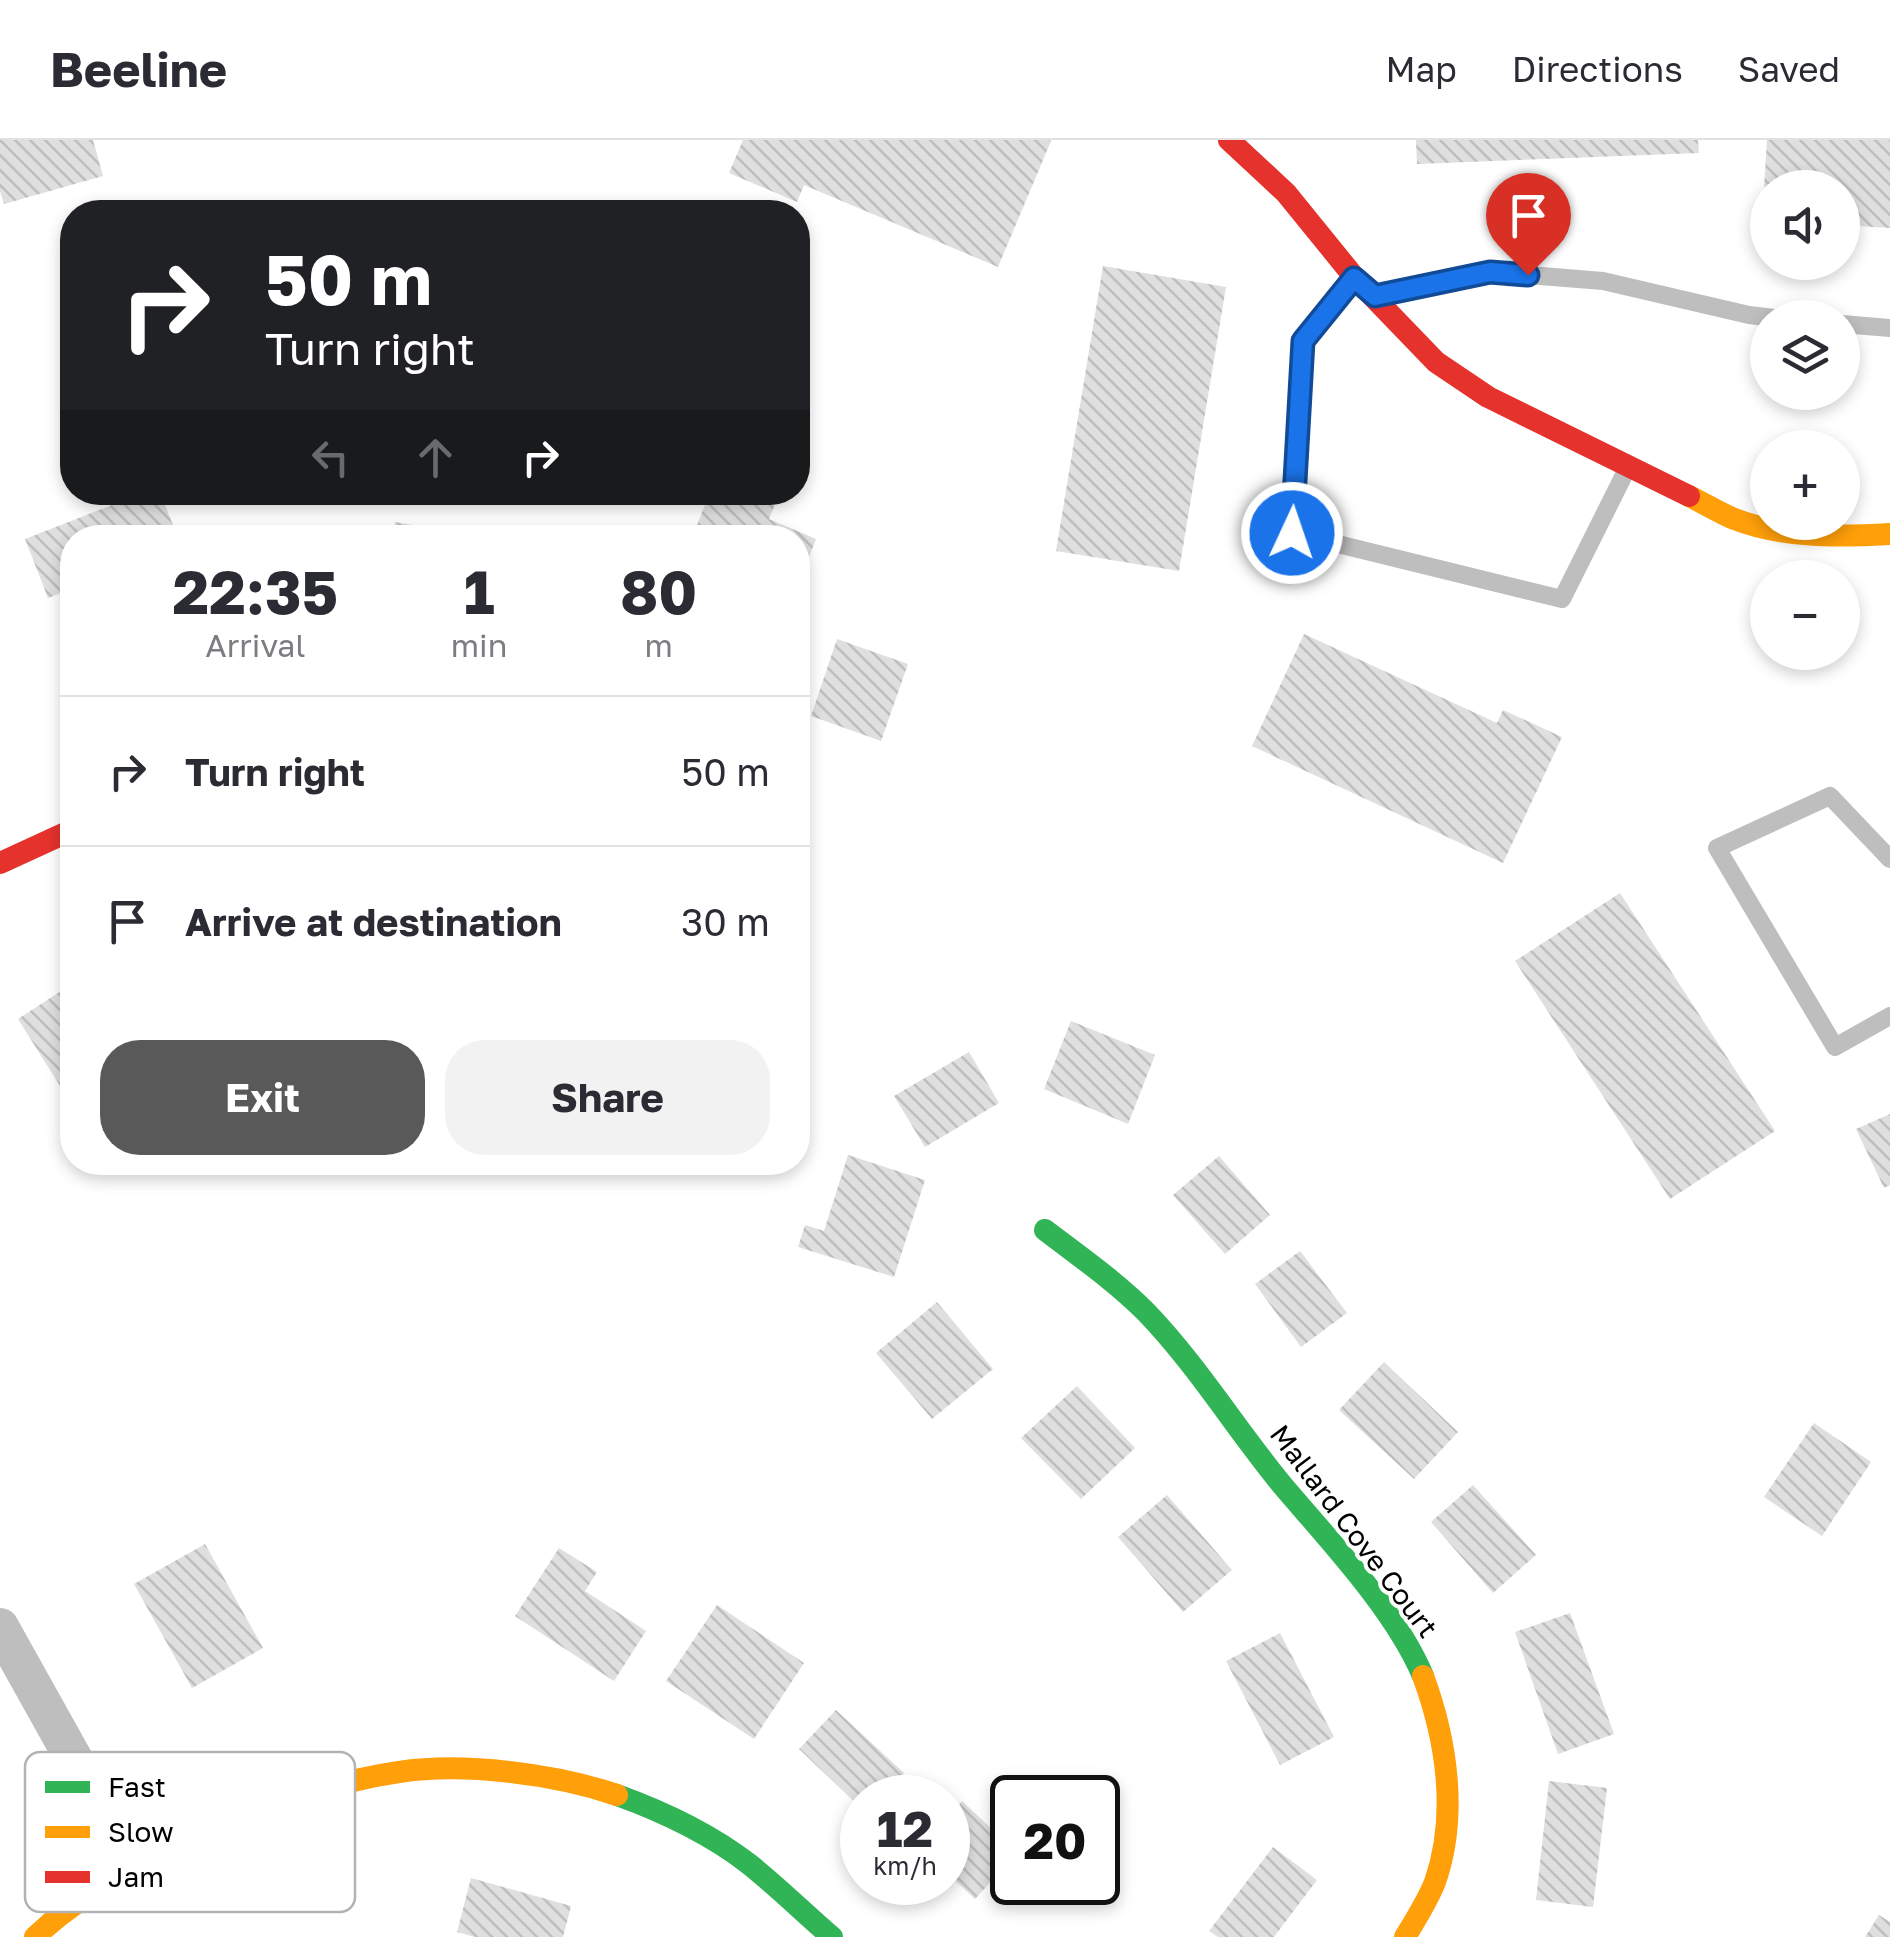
<!DOCTYPE html>
<html lang="en">
<head>
<meta charset="utf-8">
<style>
	:root { --surface:#fff; --page:#f2f2f3; --text:#2b2b33; --muted:#7c7c81; --line:#e1e1e2; --accent:#595959 }
	body { margin:0; font-family:"Golos Text",sans-serif; background:var(--page); color:var(--text); height:100vh; display:flex; flex-direction:column; font-size:38px; white-space:nowrap }
	* { box-sizing:border-box; margin:0 }
	p { font-size:32px; color:var(--muted) }
	.icon { flex:none; width:55px; height:55px; fill:none; stroke:currentColor; stroke-width:2; stroke-linecap:round; stroke-linejoin:round }
	.map { position:relative; flex:1; overflow:hidden }
	.side { position:absolute; left:60px; top:385px; width:750px; height:650px; display:flex; flex-direction:column; background:var(--surface); border-radius:40px; box-shadow:0 5px 15px #0003 }
	.side>* { flex:none }
	.top-card { position:absolute; left:60px; top:60px; width:750px; height:305px; border-radius:40px; box-shadow:0 5px 15px #0003; background:#202124; color:#fff; overflow:hidden }
	.tools { position:absolute; left:1750px; top:30px; display:grid; gap:20px }
	.tools a { display:grid; place-items:center; width:110px; height:110px; border-radius:50%; background:var(--surface); box-shadow:0 5px 15px #0003; font-size:50px }
	.speed { position:absolute; left:840px; top:1635px; display:flex; gap:20px; font-size:50px; font-weight:700; text-align:center }
	.speed>* { display:grid; place-content:center; width:130px; height:130px; border-radius:50%; background:var(--surface); box-shadow:0 5px 15px #0003; line-height:1 }
	.speed small { font-size:25px; font-weight:400 }
	.speed .limit { border:5px solid #111; border-radius:15px; background:#fff; color:#111 }
	.pin { position:absolute; display:grid; place-items:center; width:85px; height:85px; color:#fff; margin:-102px -42px; border-radius:50% 50% 50% 0; rotate:-45deg; box-shadow:0 0 10px #0007 }
	.pin .icon { rotate:45deg }
	.me { position:absolute; width:110px; margin:-55px; rotate:3deg; stroke-linejoin:round; filter:drop-shadow(0 0 8px #0008) }
	.turn { display:flex; align-items:center; gap:35px; height:210px; padding:0 40px; font-size:45px }
	.turn .icon { width:130px; height:130px; stroke-width:2.5 }
	.turn b { display:block; font-size:70px; line-height:85px }
	.lanes { display:flex; align-items:center; height:95px; padding:0 40px; background:#0003; justify-content:center; gap:50px; direction:ltr }
	.lanes .off { opacity:.35 }
	.eta { display:flex; justify-content:space-evenly; align-items:center; height:170px; text-align:center }
	.eta b { font-size:60px; font-weight:700; line-height:70px }
	.primary-button { display:flex; gap:20px; margin-top:auto; padding:20px 40px }
	.primary-button a { flex:1; height:115px; border-radius:40px; background:var(--accent); color:#fff; font-size:40px; font-weight:700; line-height:115px; text-align:center }
	.primary-button a+a { background:var(--page); color:var(--text) }
	ul { padding:0; list-style:none }
	li { display:flex; align-items:center; gap:30px; height:150px; padding:0 40px; border-top:2px solid var(--line) }
	li div { flex:1 }
	li b { display:block; font-size:38px }
	li em { font-style:normal }
	header { display:flex; align-items:center; gap:60px; box-sizing:border-box; height:140px; padding:0 50px; background:var(--surface); border-bottom:2px solid var(--line) }
	header strong { font-size:48px }
	nav { display:flex; gap:55px; margin-inline-start:auto; font-size:35px }
	.map>svg:first-child { display:block }
	.building { fill:url(#building-back-hatch) }
	.lines { fill:none; stroke-linecap:round; stroke-linejoin:round }
	.lane { stroke:#bebebe; stroke-width:18 }
	.street { stroke:#bebebe; stroke-width:38 }
	.fast { stroke:#30b455; stroke-width:22 }
	.slow { stroke:#ff9f0a; stroke-width:22 }
	.jam { stroke:#e5322d; stroke-width:22 }
	.route-casing { stroke:#114b97; stroke-width:25 }
	.route { stroke:#1a73e8; stroke-width:18 }
	.labels { text-anchor:middle; stroke-width:8; stroke-linejoin:round; paint-order:stroke }
	.street-label { font-size:28px; fill:#000; stroke:#fff }
	.key { fill:#fff; stroke:#b2b2b2; stroke-width:2.5 }
	.key-label { font-size:28px; fill:#000 }
</style>
</head>
<body>
<header>
<strong>Beeline</strong>
<nav><a>Map</a><a>Directions</a><a>Saved</a></nav>
</header>
<div class="map">
<svg width="1890" height="1797" viewBox="0 0 1890 1797">
	<defs>
		<pattern id="building-back-hatch" width="6" height="6" patternUnits="userSpaceOnUse" patternTransform="scale(2.5)"><rect width="6" height="6" fill="#dfdfdf"/><path d="M-1 5l2 2M0 0l6 6M5-1l2 2" fill="none" stroke="#bebebe"/></pattern>
	</defs>
	<rect width="100%" height="100%" fill="#fff"/>
	<path class="building" d="M 0,0 L 93,0 L 103,36 L 4,64 L 0,51 Z
		M 743,0 L 1049,0 L 1051,1 L 998,127 L 804,45 L 797,62 L 729,33 Z
		M 1416,0 L 1698,0 L 1699,13 L 1417,24 Z
		M 1767,0 L 1890,0 L 1890,88 L 1842,85 L 1842,48 L 1768,48 L 1768,80 L 1762,80 Z
		M 1103,126 L 1226,147 L 1179,431 L 1056,411 Z
		M 145,352 L 160,352 L 178,398 L 72,398 L 72,449 L 48,458 L 25,399 Z
		M 710,352 L 780,352 L 769,379 L 816,399 L 798,445 L 798,398 L 692,398 Z
		M 395,382 L 462,393 L 462,398 L 392,398 Z
		M 1304,494 L 1497,583 L 1503,570 L 1562,597 L 1503,723 L 1252,606 Z
		M 837,499 L 908,524 L 881,601 L 811,576 Z
		M 1620,753 L 1775,991 L 1670,1059 L 1515,821 Z
		M 61,851 L 72,869 L 72,965 L 18,879 Z
		M 1071,881 L 1155,915 L 1128,984 L 1044,949 Z
		M 969,912 L 999,963 L 925,1007 L 894,956 Z
		M 1890,974 L 1890,1045 L 1884,1048 L 1856,989 Z
		M 848,1015 L 925,1040 L 894,1137 L 798,1107 L 805,1085 L 824,1091 Z
		M 1219,1016 L 1270,1075 L 1225,1114 L 1173,1055 Z
		M 1300,1111 L 1347,1173 L 1301,1207 L 1255,1144 Z
		M 937,1162 L 993,1229 L 932,1279 L 876,1213 Z
		M 1384,1222 L 1458,1292 L 1414,1339 L 1339,1270 Z
		M 1077,1246 L 1135,1308 L 1081,1359 L 1021,1298 Z
		M 1814,1283 L 1871,1322 L 1822,1396 L 1764,1357 Z
		M 1473,1345 L 1536,1415 L 1493,1453 L 1431,1382 Z
		M 1167,1355 L 1232,1430 L 1183,1472 L 1118,1397 Z
		M 205,1404 L 263,1508 L 192,1548 L 134,1444 Z
		M 559,1408 L 597,1432 L 585,1451 L 646,1491 L 614,1541 L 515,1476 Z
		M 717,1465 L 804,1523 L 754,1599 L 666,1541 Z
		M 1570,1473 L 1614,1594 L 1558,1614 L 1515,1492 Z
		M 1280,1493 L 1334,1597 L 1280,1625 L 1226,1521 Z
		M 836,1570 L 904,1633 L 881,1658 L 862,1658 L 862,1669 L 799,1609 Z
		M 1549,1641 L 1607,1648 L 1593,1767 L 1536,1760 Z
		M 962,1661 L 1012,1708 L 1012,1719 L 975,1759 L 948,1734 L 948,1677 Z
		M 1273,1707 L 1317,1740 L 1274,1797 L 1218,1797 L 1209,1791 Z
		M 471,1738 L 571,1766 L 563,1797 L 475,1797 L 457,1792 Z
		M 1879,1775 L 1890,1782 L 1890,1797 L 1865,1797 Z"/>
	<g class="lines">
		<path class="lane" d="M 1351,142 L 1303,201 L 1293,393 L 1562,459 L 1626,331
			M 1381,155 L 1491,132 L 1603,141 L 1749,175 L 1774,178
			M 1842,184 L 1890,188
			M 1890,719 L 1830,656 L 1717,708 L 1835,907 L 1890,876"/>
		<path class="street" d="M 0,1487 L 134,1727"/>
		<path class="fast" d="M 1045,1090 C 1079,1116 1115,1141 1146,1172 C 1197,1225 1236,1289 1283,1346 C 1329,1400 1396,1471 1423,1536
			M 617,1655 C 664,1672 709,1693 749,1724 C 778,1747 804,1773 832,1797"/>
		<path class="slow" d="M 1689,356 C 1703,363 1717,371 1732,378 C 1782,398 1837,397 1890,394
			M 35,1797 C 82,1752 138,1725 197,1699 C 261,1669 328,1642 399,1632 C 464,1622 555,1634 617,1655
			M 1405,1797 C 1416,1779 1427,1762 1435,1742 C 1458,1676 1447,1601 1423,1536"/>
		<path class="jam" d="M 1229,0 L 1286,53 L 1355,138 L 1436,222 L 1488,257 L 1689,356
			M 0,723 L 72,690"/>
	</g>
	<g class="lines">
		<g class="route-casing">
			<path id="route" d="M 1292,393 L 1303,201 L 1354,138 L 1375,156 L 1490,132 L 1528,135"/>
		</g>
		<use href="#route" class="route"/>
	</g>
	<g class="labels">
		<g class="street-label">
			<text transform="translate(1354 1391) rotate(53)" y="10">Mallard Cove Court</text>
		</g>
	</g>
	<rect x="25" y="1612" width="330" height="160" rx="15" class="key"/>
	<rect x="45" y="1641" width="45" height="12" fill="#30b455"/>
	<rect x="45" y="1686" width="45" height="12" fill="#ff9f0a"/>
	<rect x="45" y="1731" width="45" height="12" fill="#e5322d"/>
	<g class="key-label">
		<text x="108" y="1657">Fast</text>
		<text x="108" y="1702">Slow</text>
		<text x="108" y="1747">Jam</text>
	</g>
</svg>
<div class="tools">
<a><svg class="icon" aria-label="sound" viewBox="0 0 24 24"><path d="M4 9h4l5-4v14l-5-4H4zM17 9q2 3 0 6"/></svg></a>
<a><svg class="icon" aria-label="layers" viewBox="0 0 24 24"><path d="M12 4l9 5-9 5-9-5zM3 14l9 5 9-5"/></svg></a>
<a>+</a>
<a>−</a>
</div>
<div class="speed"><div>12<small>km/h</small></div><div class="limit">20</div></div>
<div class="pin" style="left:1528px;top:135px;background:#d93025"><svg class="icon" aria-label="arrive" viewBox="0 0 24 24"><path d="M6 21V4h12l-3 4 3 4H6"/></svg></div>
<svg class="me" style="left:1292px;top:393px" viewBox="-20 -20 40 40"><circle r="17" fill="#1a73e8" stroke="#fff" stroke-width="3"/><path d="M0-11L8 9 0 5-8 9z" fill="#fff"/></svg>
<div class="top-card">
<div class="turn"><svg class="icon" aria-label="right" viewBox="0 0 24 24"><path d="M7 20v-9h11M14 6l5 5-5 5"/></svg><div><b>50 m</b>Turn right</div></div>
<div class="lanes"><svg class="icon off" aria-label="left" viewBox="0 0 24 24"><path d="M17 20v-9H6M10 6l-5 5 5 5"/></svg><svg class="icon off" aria-label="ahead" viewBox="0 0 24 24"><path d="M12 20V5M6 11l6-6 6 6"/></svg><svg class="icon" aria-label="right" viewBox="0 0 24 24"><path d="M7 20v-9h11M14 6l5 5-5 5"/></svg></div>
</div>
<section class="side">
<div class="eta">
<div><b>22:35</b><p>Arrival</p></div>
<div><b>1</b><p>min</p></div>
<div><b>80</b><p>m</p></div>
</div>
<ul>
<li><svg class="icon" aria-label="right" viewBox="0 0 24 24"><path d="M7 20v-9h11M14 6l5 5-5 5"/></svg><div><b>Turn right</b></div><em>50 m</em></li>
<li><svg class="icon" aria-label="arrive" viewBox="0 0 24 24"><path d="M6 21V4h12l-3 4 3 4H6"/></svg><div><b>Arrive at destination</b></div><em>30 m</em></li>
</ul>
<div class="primary-button"><a>Exit</a><a>Share</a></div>
</section>
</div>
</body>
</html>
